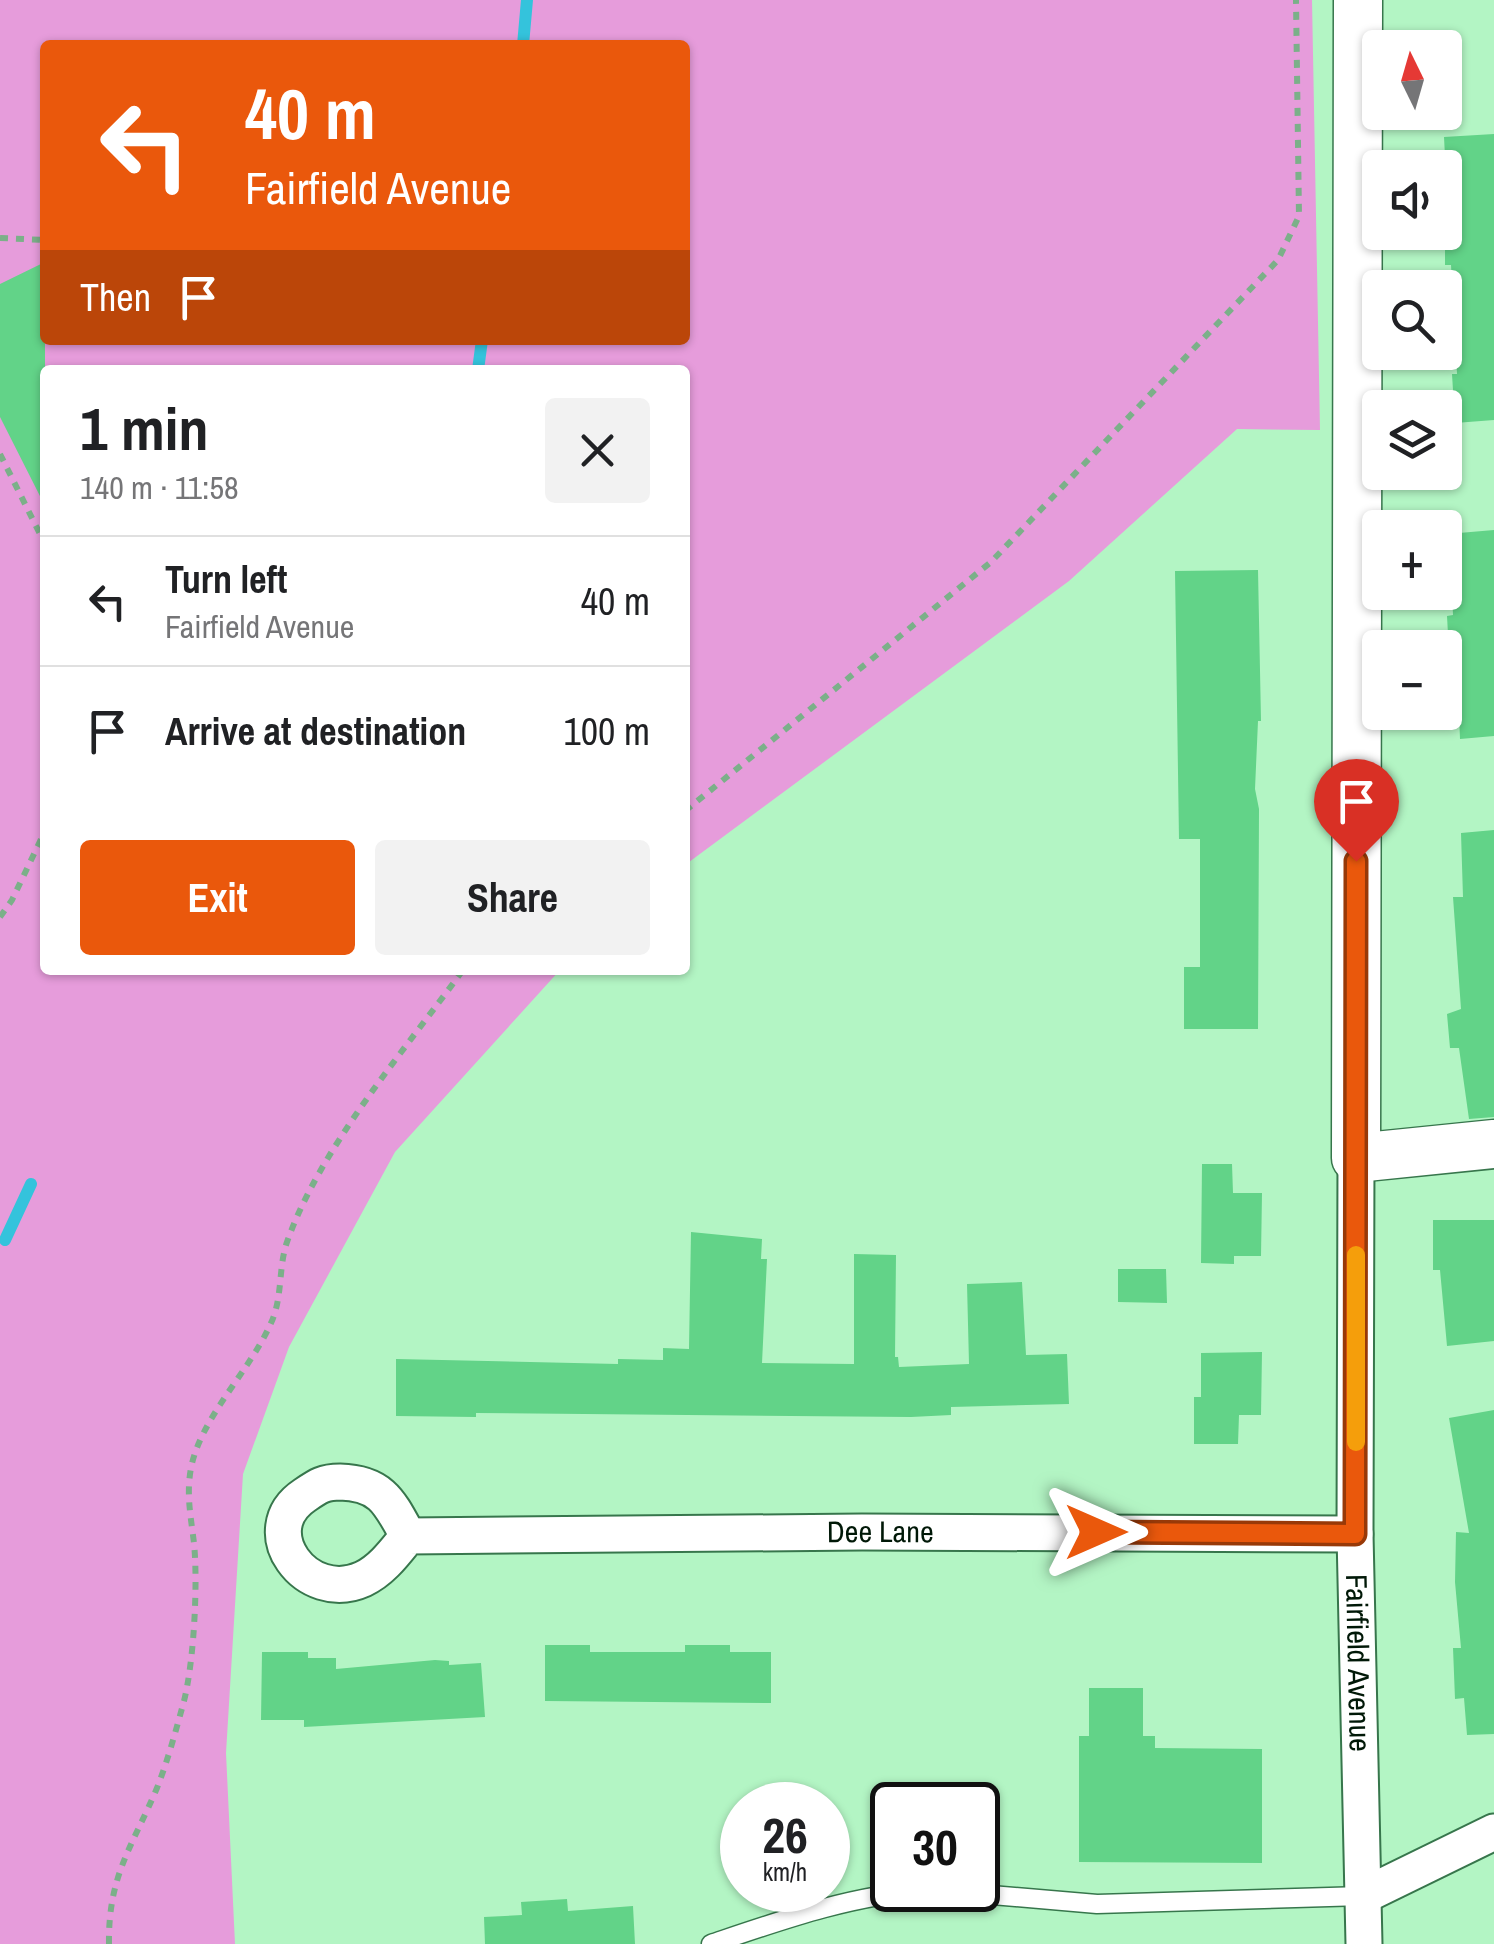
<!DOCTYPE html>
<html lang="en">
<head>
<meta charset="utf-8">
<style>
	:root { --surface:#fff; --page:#f2f2f2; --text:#202124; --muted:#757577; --line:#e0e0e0; --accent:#ea580c }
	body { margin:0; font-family:"Archivo Narrow",sans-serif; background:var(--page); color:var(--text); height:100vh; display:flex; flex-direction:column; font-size:38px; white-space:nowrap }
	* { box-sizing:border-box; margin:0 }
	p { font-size:32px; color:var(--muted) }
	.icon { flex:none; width:55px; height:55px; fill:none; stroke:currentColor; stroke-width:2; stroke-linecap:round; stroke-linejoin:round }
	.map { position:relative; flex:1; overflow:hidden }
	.details { position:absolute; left:40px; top:365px; width:650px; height:610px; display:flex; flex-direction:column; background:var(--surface); border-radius:10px; box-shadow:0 2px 8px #0004 }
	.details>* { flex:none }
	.top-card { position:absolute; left:40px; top:40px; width:650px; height:305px; border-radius:10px; box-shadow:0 2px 8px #0004; background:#ea580c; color:#fff; overflow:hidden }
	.needle { width:65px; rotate:355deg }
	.fabs { position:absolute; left:1362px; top:30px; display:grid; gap:20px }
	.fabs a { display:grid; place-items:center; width:100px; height:100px; border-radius:10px; background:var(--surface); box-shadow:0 2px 8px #0004; font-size:50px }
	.speed { position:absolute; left:720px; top:1782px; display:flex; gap:20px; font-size:50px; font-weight:700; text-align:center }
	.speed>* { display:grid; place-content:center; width:130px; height:130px; border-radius:50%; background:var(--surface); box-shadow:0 2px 8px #0004; line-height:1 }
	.speed small { font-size:25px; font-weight:400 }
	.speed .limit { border:5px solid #111; border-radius:15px; background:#fff; color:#111 }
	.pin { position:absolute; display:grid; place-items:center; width:85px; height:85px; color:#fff; margin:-102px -42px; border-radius:50% 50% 50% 0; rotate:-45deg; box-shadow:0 0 10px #0007 }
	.pin .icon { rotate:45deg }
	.me { position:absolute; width:110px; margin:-55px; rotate:90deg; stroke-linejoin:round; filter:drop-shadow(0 0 8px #0008) }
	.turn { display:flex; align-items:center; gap:35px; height:210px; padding:0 40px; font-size:45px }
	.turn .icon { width:130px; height:130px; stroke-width:2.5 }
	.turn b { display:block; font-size:70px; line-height:85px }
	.then { display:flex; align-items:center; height:95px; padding:0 40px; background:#0003; gap:20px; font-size:38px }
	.round { display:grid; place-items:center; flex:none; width:105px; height:105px; border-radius:10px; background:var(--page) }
	.summary { display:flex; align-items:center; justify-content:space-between; height:170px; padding:0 40px }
	h1 { font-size:60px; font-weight:800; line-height:75px }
	.action { display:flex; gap:20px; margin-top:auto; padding:20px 40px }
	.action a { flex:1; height:115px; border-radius:10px; background:var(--accent); color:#fff; font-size:40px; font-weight:800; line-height:115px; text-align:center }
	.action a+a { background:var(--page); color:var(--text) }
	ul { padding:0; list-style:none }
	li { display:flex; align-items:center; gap:30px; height:130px; padding:0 40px; border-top:2px solid var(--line) }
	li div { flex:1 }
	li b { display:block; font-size:38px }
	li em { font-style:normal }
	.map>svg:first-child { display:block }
	.green { fill:#e69cdb; fill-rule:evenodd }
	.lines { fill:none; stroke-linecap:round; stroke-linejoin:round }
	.stream { stroke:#34c3dc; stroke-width:12 }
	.building { fill:#62d388 }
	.lane-casing { stroke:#37764c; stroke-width:21 }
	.street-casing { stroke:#37764c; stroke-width:39 }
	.secondary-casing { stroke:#37764c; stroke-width:51 }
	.path { stroke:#7bb089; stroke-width:6; stroke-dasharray:8 8; stroke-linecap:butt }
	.lane { stroke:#fff; stroke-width:18 }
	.street { stroke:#fff; stroke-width:35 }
	.secondary { stroke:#fff; stroke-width:48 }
	.route-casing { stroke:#983908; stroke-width:25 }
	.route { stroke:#ea580c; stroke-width:18 }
	.slow { stroke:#f59e0b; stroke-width:18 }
	.labels { text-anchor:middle; stroke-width:9; stroke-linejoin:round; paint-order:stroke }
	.street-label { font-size:30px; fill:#001807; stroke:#b3f5c4 }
</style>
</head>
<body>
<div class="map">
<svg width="1494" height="1944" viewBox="0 0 1494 1944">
	<rect width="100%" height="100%" fill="#b3f5c4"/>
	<path class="green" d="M 0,0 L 1312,0 L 1320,430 L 1237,429 L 1069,581 L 685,865 L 685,370 L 45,370 L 45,970 L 560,970 L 395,1152 L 289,1347 L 243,1474 L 226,1753 L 235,1944 L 0,1944 ZM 45,45 L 685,45 L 685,340 L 45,340 Z"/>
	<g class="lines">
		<path class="stream" d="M 523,45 L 527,0
			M 478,370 L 482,340
			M 5,1240 L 31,1184"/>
	</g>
	<path class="building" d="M 1494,134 L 1494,420 L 1455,423 L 1452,374 L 1457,374 L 1451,265 L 1445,265 L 1445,215 L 1448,215 L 1444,137 Z
		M 45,262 L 45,506 L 0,417 L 0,284 Z
		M 1494,530 L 1494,736 L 1460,739 L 1457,669 L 1450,670 L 1447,616 L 1453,615 L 1450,554 L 1461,553 L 1459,533 Z
		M 1258,570 L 1261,721 L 1258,721 L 1255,789 L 1259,809 L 1258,1029 L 1184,1029 L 1184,967 L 1200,967 L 1200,839 L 1179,839 L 1175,571 Z
		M 1494,830 L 1494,1117 L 1469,1119 L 1459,1048 L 1450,1048 L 1447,1014 L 1461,1009 L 1453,897 L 1463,897 L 1461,833 Z
		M 1202,1164 L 1232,1164 L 1233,1193 L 1262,1193 L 1261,1256 L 1234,1256 L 1234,1264 L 1201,1263 Z
		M 1433,1220 L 1494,1220 L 1494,1341 L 1447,1346 L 1440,1270 L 1433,1270 Z
		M 691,1232 L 762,1239 L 761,1259 L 767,1259 L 762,1363 L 854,1364 L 854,1254 L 896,1255 L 895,1357 L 898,1357 L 899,1367 L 969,1364 L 967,1284 L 1022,1282 L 1026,1355 L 1067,1354 L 1069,1404 L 951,1407 L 951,1415 L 911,1417 L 476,1413 L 476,1417 L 396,1416 L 396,1359 L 618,1364 L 618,1359 L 663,1360 L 663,1348 L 689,1349 Z
		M 1118,1269 L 1166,1269 L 1167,1303 L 1118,1302 Z
		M 1262,1352 L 1261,1415 L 1239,1415 L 1238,1444 L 1194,1444 L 1194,1397 L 1201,1397 L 1201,1353 Z
		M 1494,1410 L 1494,1734 L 1467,1735 L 1464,1698 L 1455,1699 L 1453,1648 L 1461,1648 L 1455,1582 L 1456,1532 L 1469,1533 L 1449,1418 Z
		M 545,1645 L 590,1645 L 590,1652 L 685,1652 L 685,1645 L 730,1645 L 730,1652 L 771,1652 L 771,1703 L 545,1701 Z
		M 262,1652 L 308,1652 L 308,1658 L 336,1658 L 336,1669 L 435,1660 L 449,1661 L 449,1665 L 481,1663 L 485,1717 L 304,1727 L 304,1720 L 261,1720 Z
		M 1089,1688 L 1143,1688 L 1143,1736 L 1155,1736 L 1155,1748 L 1262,1749 L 1262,1863 L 1079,1862 L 1079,1736 L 1089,1736 Z
		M 567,1899 L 568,1911 L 633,1906 L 635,1944 L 485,1944 L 484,1917 L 522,1915 L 521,1902 Z"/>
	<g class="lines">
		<g class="lane-casing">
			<path id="lane" d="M 933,1890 L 1097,1904 L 1363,1896
				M 711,1944 C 782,1920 852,1895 928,1890"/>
		</g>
		<g class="street-casing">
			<g id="street">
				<path id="s1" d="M 1356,1158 L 1355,1534 L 1364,1944"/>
				<path id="s2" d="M 408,1536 C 390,1503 382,1483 340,1482 C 324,1482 318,1486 305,1495 C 252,1530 306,1605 363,1579 C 382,1570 395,1552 408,1536 L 862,1532 L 1355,1534"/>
				<path d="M 1363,1896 L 1494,1832"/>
			</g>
		</g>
		<g class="secondary-casing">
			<path id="secondary" d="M 1358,0 L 1356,1158 L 1494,1144"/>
		</g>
		<path class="path" d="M 0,238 L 45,240
			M 0,454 L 45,544
			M 685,811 L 991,562 L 1278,260 L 1299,216 L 1296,0
			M 0,917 L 12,900 L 45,831
			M 109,1944 C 108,1876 132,1847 157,1788 C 168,1760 176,1730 184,1701 C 194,1661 198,1584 194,1543 C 191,1518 186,1494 191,1468 C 201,1417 250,1371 271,1323 C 283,1297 278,1268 287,1242 C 320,1148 404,1051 463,970"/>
		<use href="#lane" class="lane"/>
		<use href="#street" class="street"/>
		<use href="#secondary" class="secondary"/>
	</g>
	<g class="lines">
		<g class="route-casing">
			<path id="route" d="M 1096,1532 L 1355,1534 L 1356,861"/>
		</g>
		<use href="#route" class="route"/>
		<path class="slow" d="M 1356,1442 L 1356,1255"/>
	</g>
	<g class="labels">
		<g class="street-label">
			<text dy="10" stroke="none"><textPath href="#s2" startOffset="820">Dee Lane</textPath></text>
			<text dy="10" stroke="none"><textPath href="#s1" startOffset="505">Fairfield Avenue</textPath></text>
		</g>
	</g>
</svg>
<div class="fabs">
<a><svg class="needle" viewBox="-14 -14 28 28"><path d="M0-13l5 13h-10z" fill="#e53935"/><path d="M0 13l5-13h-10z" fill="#757577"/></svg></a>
<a><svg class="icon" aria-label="sound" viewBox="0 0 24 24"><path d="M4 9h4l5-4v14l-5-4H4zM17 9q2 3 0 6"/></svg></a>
<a><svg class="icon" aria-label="search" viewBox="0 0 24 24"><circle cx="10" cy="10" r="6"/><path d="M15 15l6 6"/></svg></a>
<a><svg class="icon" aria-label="layers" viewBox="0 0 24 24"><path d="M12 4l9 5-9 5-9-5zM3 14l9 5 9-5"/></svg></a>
<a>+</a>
<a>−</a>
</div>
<div class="speed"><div>26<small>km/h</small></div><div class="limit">30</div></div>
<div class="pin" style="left:1356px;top:861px;background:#d93025"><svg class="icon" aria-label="arrive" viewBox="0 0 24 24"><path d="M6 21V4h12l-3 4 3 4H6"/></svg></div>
<svg class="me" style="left:1096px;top:1532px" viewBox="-20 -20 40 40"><path d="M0-17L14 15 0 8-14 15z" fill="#ea580c" stroke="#fff" stroke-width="4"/></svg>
<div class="top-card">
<div class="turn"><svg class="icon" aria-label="left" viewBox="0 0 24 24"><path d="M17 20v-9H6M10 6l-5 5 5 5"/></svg><div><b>40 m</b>Fairfield Avenue</div></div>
<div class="then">Then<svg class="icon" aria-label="arrive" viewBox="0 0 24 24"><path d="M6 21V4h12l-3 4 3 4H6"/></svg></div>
</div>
<section class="details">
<div class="summary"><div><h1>1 min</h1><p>140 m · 11:58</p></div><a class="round"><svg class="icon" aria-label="close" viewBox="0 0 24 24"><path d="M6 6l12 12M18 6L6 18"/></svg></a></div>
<ul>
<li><svg class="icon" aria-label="left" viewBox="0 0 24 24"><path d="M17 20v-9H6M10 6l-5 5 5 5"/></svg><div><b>Turn left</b><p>Fairfield Avenue</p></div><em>40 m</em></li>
<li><svg class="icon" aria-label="arrive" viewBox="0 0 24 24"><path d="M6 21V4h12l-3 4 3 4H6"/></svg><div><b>Arrive at destination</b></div><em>100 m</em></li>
</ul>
<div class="action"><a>Exit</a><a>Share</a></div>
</section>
</div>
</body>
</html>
